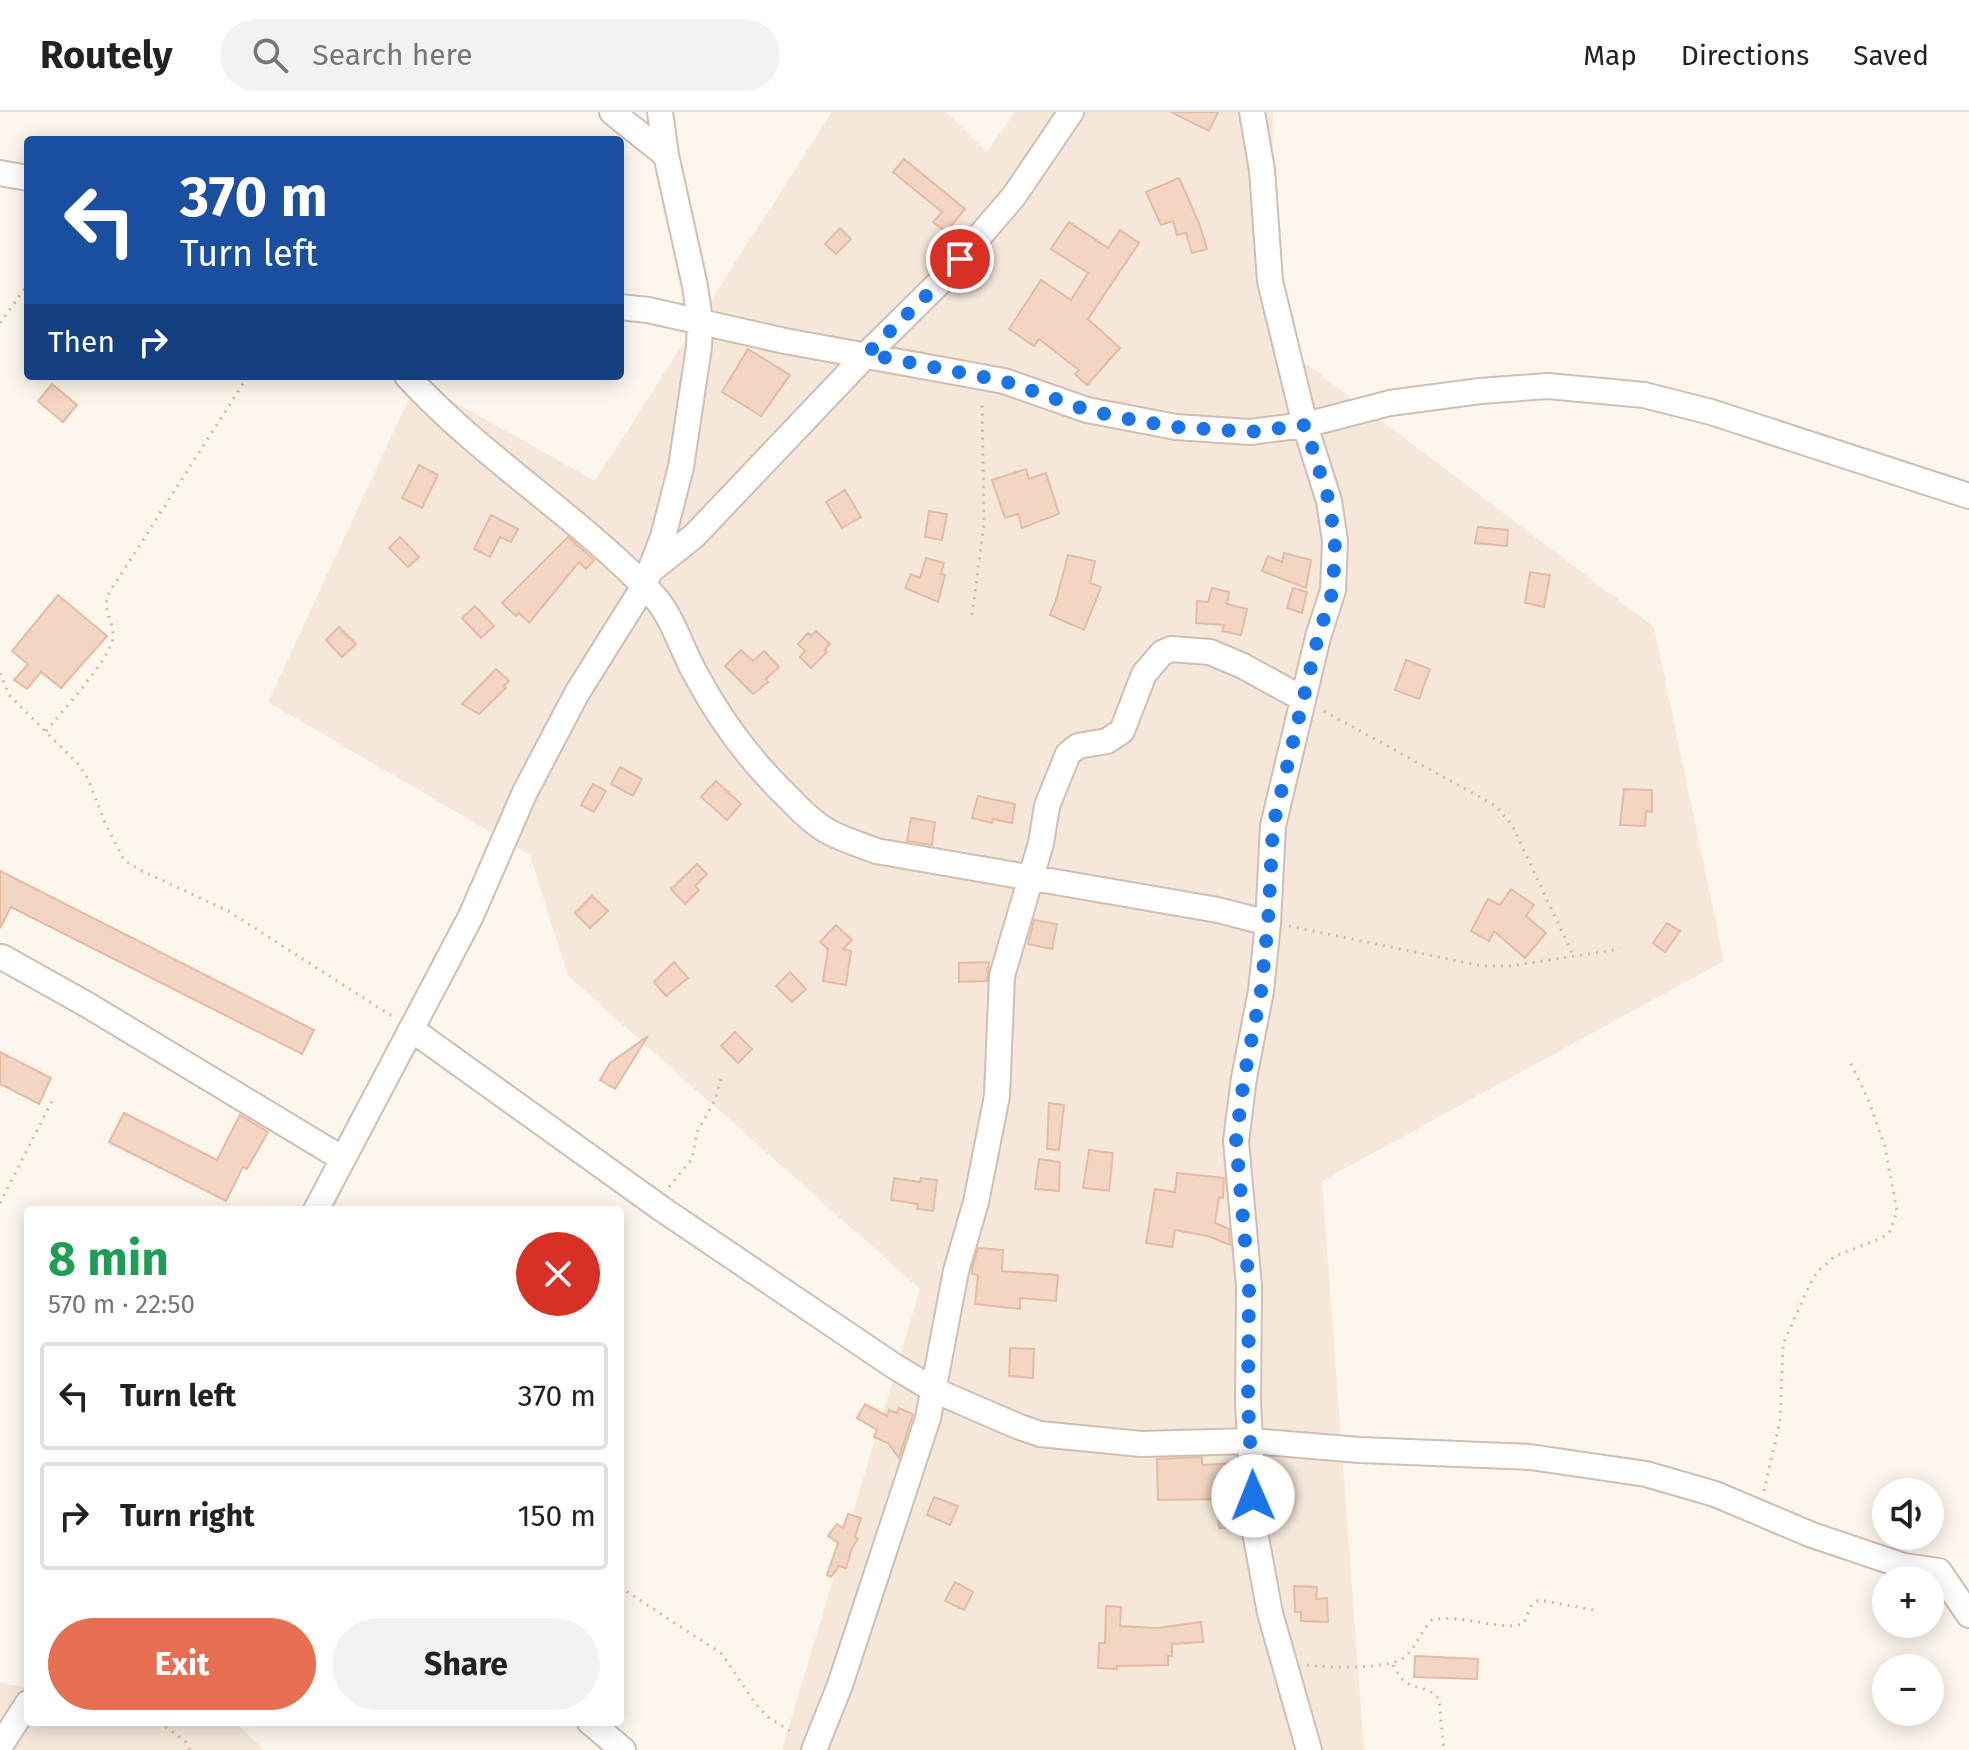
<!DOCTYPE html>
<html lang="en">
<head>
<meta charset="utf-8">
<style>
	:root { --surface:#fff; --page:#f2f2f2; --text:#222; --muted:#767676; --line:#e0e0e0; --accent:#e76f51 }
	body { margin:0; font-family:"Fira Sans",sans-serif; background:var(--page); color:var(--text); height:100vh; display:flex; flex-direction:column; font-size:30px; white-space:nowrap }
	* { box-sizing:border-box; margin:0 }
	p { font-size:26px; color:var(--muted) }
	.icon { flex:none; width:44px; height:44px; fill:none; stroke:currentColor; stroke-width:2; stroke-linecap:round; stroke-linejoin:round }
	.map { position:relative; flex:1; overflow:hidden }
	.drawer { position:absolute; left:24px; top:1094px; width:600px; height:520px; display:flex; flex-direction:column; background:var(--surface); border-radius:8px; box-shadow:0 4px 20px #0003 }
	.drawer>* { flex:none }
	.guide { position:absolute; left:24px; top:24px; width:600px; height:244px; border-radius:8px; box-shadow:0 4px 20px #0003; background:#1a4fa0; color:#fff; overflow:hidden }
	.fabs { position:absolute; left:1872px; top:1366px; display:grid; gap:16px }
	.fabs a { display:grid; place-items:center; width:72px; height:72px; border-radius:50%; background:var(--surface); box-shadow:0 4px 20px #0003; font-size:40px }
	.pin { position:absolute; display:grid; place-items:center; width:68px; height:68px; color:#fff; margin:-34px; border:4px solid #fff; border-radius:50%; box-shadow:0 2px 8px #0007 }
	.me { position:absolute; width:88px; margin:-44px; rotate:359deg; stroke-linejoin:round; filter:drop-shadow(0 0 6px #0008) }
	.turn { display:flex; align-items:center; gap:28px; height:168px; padding:0 24px; font-size:36px }
	.turn .icon { width:104px; height:104px; stroke-width:2.5 }
	.turn b { display:block; font-size:56px; line-height:68px }
	.then { display:flex; align-items:center; height:76px; padding:0 24px; background:#0003; gap:16px; font-size:30px }
	.round { display:grid; place-items:center; flex:none; width:84px; height:84px; border-radius:42px; background:var(--page) }
	.summary { display:flex; align-items:center; justify-content:space-between; height:136px; padding:0 24px }
	h1 { font-size:48px; font-weight:700; line-height:60px; color:#1e9e55 }
	.action { display:flex; gap:16px; margin-top:auto; padding:16px 24px }
	.action a { flex:1; height:92px; border-radius:48px; background:var(--accent); color:#fff; font-size:32px; font-weight:700; line-height:92px; text-align:center }
	.action a+a { background:var(--page); color:var(--text) }
	ul { padding:0; list-style:none }
	li { display:flex; align-items:center; gap:24px; height:108px; margin:0 16px 12px; padding:0 8px; border:4px solid var(--line); border-radius:8px }
	li div { flex:1 }
	li b { display:block; font-size:30px }
	li em { font-style:normal }
	header { display:flex; align-items:center; gap:48px; box-sizing:border-box; height:112px; padding:0 40px; background:var(--surface); border-bottom:2px solid var(--line) }
	header strong { font-size:38px }
	nav { display:flex; gap:44px; margin-inline-start:auto; font-size:28px }
	.search { width:560px; height:72px; background:var(--page); display:flex; align-items:center; gap:20px; box-sizing:border-box; padding:0 28px; border-radius:44px; color:var(--muted); font-size:30px }
	.map>svg:first-child { display:block }
	.residential { fill:#f5e8da }
	.building { fill:#f3d5c3; stroke:#e6bba3; stroke-width:2 }
	.lines { fill:none; stroke-linecap:round; stroke-linejoin:round }
	.minor-casing { stroke:#d1beb0; stroke-width:28 }
	.path { stroke:#d9b8a5; stroke-width:3; stroke-dasharray:2 6; stroke-linecap:butt }
	.minor { stroke:#fff; stroke-width:24 }
	.route { stroke:#1a73e8; stroke-width:14; stroke-dasharray:0 25.2 }
</style>
</head>
<body>
<header>
<strong>Routely</strong>
<div class="search"><svg class="icon" aria-label="search" viewBox="0 0 24 24"><circle cx="10" cy="10" r="6"/><path d="M15 15l6 6"/></svg>Search here</div>
<nav><a>Map</a><a>Directions</a><a>Saved</a></nav>
</header>
<div class="map">
<svg width="1969" height="1638" viewBox="0 0 1969 1638">
	<rect width="100%" height="100%" fill="#fdf6ec"/>
	<path class="residential" d="M 832,0 L 946,0 L 987,40 L 1015,0 L 1273,0 L 1275,228 L 1654,515 L 1724,849 L 1322,1069 L 1364,1638 L 782,1638 L 920,1177 L 568,864 L 530,743 L 268,590 L 417,269 L 595,369 Z
		M 0,1571 L 28,1575 L 28,1610 L 235,1610 L 264,1638 L 0,1638 Z"/>
	<path class="building" d="M 1171,0 L 1218,0 L 1209,19 Z
		M 904,47 L 965,97 L 946,120 L 933,110 L 942,100 L 893,60 Z
		M 1179,66 L 1199,111 L 1207,137 L 1192,141 L 1186,121 L 1177,123 L 1173,109 L 1161,113 L 1146,80 Z
		M 1069,110 L 1108,136 L 1120,118 L 1139,131 L 1088,207 L 1120,236 L 1087,273 L 1075,262 L 1079,258 L 1039,227 L 1034,234 L 1009,217 L 1041,168 L 1071,188 L 1088,161 L 1051,137 Z
		M 840,116 L 851,127 L 836,142 L 825,132 Z
		M 748,237 L 790,263 L 761,304 L 722,280 Z
		M 52,272 L 77,293 L 63,310 L 38,289 Z
		M 419,353 L 438,363 L 422,396 L 402,386 Z
		M 1026,357 L 1029,367 L 1046,361 L 1059,402 L 1022,416 L 1018,402 L 1005,406 L 992,368 Z
		M 845,378 L 861,405 L 842,416 L 826,390 Z
		M 929,399 L 947,402 L 942,428 L 925,425 Z
		M 491,403 L 518,417 L 511,430 L 500,425 L 490,445 L 474,437 Z
		M 1478,415 L 1508,418 L 1507,434 L 1475,431 Z
		M 400,425 L 419,445 L 408,455 L 389,436 Z
		M 568,425 L 594,448 L 586,457 L 579,450 L 529,511 L 519,501 L 516,504 L 502,491 Z
		M 1284,441 L 1311,448 L 1306,476 L 1262,459 L 1268,444 L 1282,450 Z
		M 1068,443 L 1095,449 L 1090,471 L 1101,475 L 1084,518 L 1050,503 L 1057,485 Z
		M 926,446 L 944,451 L 941,462 L 945,463 L 938,490 L 905,476 L 911,462 L 920,466 Z
		M 1530,460 L 1550,463 L 1544,495 L 1525,491 Z
		M 1212,476 L 1229,480 L 1227,492 L 1247,497 L 1241,523 L 1222,519 L 1224,513 L 1196,511 L 1197,489 L 1208,490 Z
		M 1293,476 L 1307,480 L 1302,501 L 1287,496 Z
		M 58,483 L 107,524 L 61,576 L 41,560 L 27,577 L 14,568 L 28,552 L 12,539 Z
		M 475,494 L 494,514 L 481,526 L 462,506 Z
		M 339,515 L 356,532 L 342,545 L 326,528 Z
		M 816,519 L 830,532 L 825,538 L 827,540 L 811,556 L 800,545 L 805,539 L 798,532 L 808,521 L 811,524 Z
		M 741,538 L 753,549 L 764,539 L 779,555 L 766,567 L 768,570 L 753,582 L 725,554 Z
		M 1406,548 L 1430,557 L 1419,587 L 1395,578 Z
		M 496,557 L 509,569 L 504,574 L 506,576 L 479,602 L 462,592 Z
		M 620,655 L 642,667 L 633,684 L 611,672 Z
		M 716,669 L 741,692 L 727,708 L 701,685 Z
		M 593,672 L 606,679 L 594,700 L 581,693 Z
		M 1624,677 L 1652,678 L 1652,700 L 1646,699 L 1645,714 L 1620,713 Z
		M 978,684 L 1015,692 L 1012,711 L 993,707 L 992,711 L 972,706 Z
		M 911,706 L 935,710 L 932,733 L 907,729 Z
		M 697,752 L 707,762 L 695,774 L 699,778 L 685,792 L 671,777 Z
		M 0,759 L 314,918 L 302,942 L 11,795 L 0,816 Z
		M 1511,777 L 1534,793 L 1526,804 L 1546,821 L 1525,846 L 1494,819 L 1489,829 L 1471,819 L 1488,787 L 1500,793 Z
		M 592,784 L 608,799 L 590,816 L 575,801 Z
		M 1034,808 L 1057,812 L 1052,837 L 1028,832 Z
		M 1667,811 L 1680,819 L 1665,840 L 1653,831 Z
		M 836,813 L 852,828 L 843,837 L 851,839 L 846,873 L 823,869 L 828,837 L 820,830 Z
		M 674,850 L 688,866 L 666,884 L 654,870 Z
		M 989,850 L 987,869 L 959,870 L 959,851 Z
		M 790,860 L 806,877 L 792,890 L 776,874 Z
		M 735,920 L 752,937 L 738,951 L 721,934 Z
		M 648,924 L 615,977 L 600,968 L 610,951 Z
		M 0,940 L 51,966 L 39,992 L 0,972 Z
		M 1049,991 L 1064,993 L 1059,1038 L 1047,1037 Z
		M 124,1001 L 217,1048 L 240,1003 L 268,1020 L 247,1057 L 243,1055 L 226,1089 L 109,1030 Z
		M 1089,1038 L 1113,1041 L 1109,1079 L 1083,1076 Z
		M 1039,1047 L 1060,1050 L 1059,1079 L 1035,1077 Z
		M 1177,1061 L 1224,1066 L 1223,1086 L 1219,1085 L 1215,1111 L 1229,1117 L 1230,1133 L 1208,1124 L 1175,1118 L 1172,1135 L 1146,1131 L 1155,1077 L 1175,1080 Z
		M 894,1066 L 920,1070 L 921,1066 L 937,1068 L 933,1099 L 917,1097 L 918,1092 L 891,1088 Z
		M 978,1136 L 1003,1138 L 1002,1159 L 1058,1163 L 1056,1189 L 1020,1186 L 1020,1197 L 975,1192 L 978,1163 L 972,1162 L 972,1157 Z
		M 1010,1236 L 1034,1237 L 1033,1266 L 1009,1264 Z
		M 865,1292 L 887,1304 L 889,1298 L 897,1301 L 899,1296 L 913,1302 L 899,1346 L 888,1331 L 874,1325 L 877,1318 L 857,1306 Z
		M 1202,1345 L 1202,1353 L 1236,1351 L 1240,1415 L 1219,1416 L 1217,1387 L 1158,1388 L 1157,1347 Z
		M 934,1385 L 958,1394 L 950,1413 L 927,1403 Z
		M 848,1402 L 861,1406 L 855,1425 L 858,1427 L 852,1436 L 846,1456 L 839,1454 L 831,1465 L 827,1463 L 838,1431 L 828,1424 L 837,1412 L 843,1416 Z
		M 955,1470 L 973,1480 L 964,1498 L 945,1489 Z
		M 1294,1474 L 1317,1475 L 1316,1487 L 1327,1486 L 1328,1510 L 1301,1509 L 1301,1500 L 1295,1500 Z
		M 1106,1494 L 1121,1495 L 1120,1514 L 1157,1516 L 1201,1510 L 1203,1530 L 1172,1532 L 1172,1544 L 1168,1544 L 1168,1553 L 1117,1554 L 1117,1557 L 1098,1556 L 1099,1531 L 1105,1531 Z
		M 1415,1544 L 1478,1547 L 1477,1567 L 1414,1565 Z"/>
	<g class="lines">
		<g class="minor-casing">
			<path id="minor" d="M 612,0 L 666,43
				M 1252,0 L 1262,58 L 1270,169 L 1305,313 L 1329,389 L 1335,429 L 1333,478 L 1318,525 L 1273,714 L 1268,811 L 1261,879 L 1244,966 L 1236,1029 L 1249,1174 L 1248,1291 L 1255,1420 L 1270,1501 L 1309,1638
				M 0,61 L 28,66
				M 620,195 L 648,198 L 785,229 L 1004,269 L 1087,298 L 1176,315 L 1250,320 L 1305,313 L 1390,291 L 1480,279 L 1548,274 L 1644,283 L 1711,300 L 1969,384
				M 407,264 C 481,345 576,402 652,482 C 673,504 680,534 695,561 C 720,608 750,649 789,686 C 801,699 815,713 831,721 C 845,728 861,733 876,739 L 1218,798 L 1268,811
				M 650,459 L 694,424 L 867,242 L 942,168 L 1014,84 L 1071,0
				M 2,845 L 86,892 L 343,1047
				M 411,917 L 662,1097 L 894,1254 L 934,1278 L 1017,1314 L 1040,1322 L 1141,1332 L 1252,1329 L 1360,1338 L 1530,1345 L 1646,1362 L 1715,1382 L 1812,1423 L 1904,1454 L 1939,1459 L 1969,1503
				M 316,1098 L 471,804 L 525,680 L 577,581 L 644,474 L 663,425 L 681,355 L 699,235 L 700,208 L 695,174 L 666,43 L 660,0
				M 590,1610 L 623,1638
				M 0,1634 L 28,1591
				M 814,1638 L 840,1573 L 928,1306 L 956,1159 L 976,1090 L 997,984 L 1002,864 L 1041,731 L 1047,694 L 1068,642 L 1078,634 L 1107,629 L 1122,619 L 1144,562 L 1162,541 L 1171,537 L 1210,540 L 1243,554 L 1303,587"/>
		</g>
		<path class="path" d="M 0,211 L 28,172
			M 972,503 L 984,412 L 982,288
			M 0,561 L 9,583 L 78,652 L 88,667 L 106,713 L 124,748 L 140,758 L 228,799 L 395,906
			M 1324,599 L 1496,694 L 1512,713 L 1573,843
			M 46,619 C 60,602 112,545 113,525 C 114,508 101,499 109,481 L 248,264
			M 1289,814 L 1482,854 L 1510,854 L 1620,837
			M 669,1075 L 692,1047 L 697,1020 L 715,988 L 721,967
			M 0,1091 L 54,985
			M 1764,1379 L 1780,1309 L 1783,1232 L 1810,1172 L 1818,1159 L 1835,1144 L 1882,1126 L 1890,1119 L 1897,1099 L 1885,1035 L 1868,987 L 1850,950
			M 620,1475 L 722,1542 L 755,1591 L 768,1605 L 795,1622
			M 1307,1553 C 1328,1556 1392,1558 1406,1544 C 1417,1533 1421,1519 1432,1508 C 1461,1501 1506,1521 1524,1511 L 1531,1494 L 1539,1488 L 1594,1498
			M 1393,1553 C 1407,1583 1423,1569 1439,1587 L 1444,1638
			M 159,1610 L 186,1630 L 190,1638"/>
		<use href="#minor" class="minor"/>
	</g>
	<g class="lines">
		<path class="route" d="M 960,147 L 942,168 L 867,242 L 1004,269 L 1087,298 L 1133,308 L 1176,315 L 1250,320 L 1305,313 L 1329,389 L 1335,429 L 1333,478 L 1318,525 L 1273,714 L 1268,811 L 1261,879 L 1244,966 L 1236,1029 L 1249,1174 L 1248,1291 L 1253,1384"/>
	</g>
</svg>
<div class="fabs">
<a><svg class="icon" aria-label="sound" viewBox="0 0 24 24"><path d="M4 9h4l5-4v14l-5-4H4zM17 9q2 3 0 6"/></svg></a>
<a>+</a>
<a>−</a>
</div>
<div class="pin" style="left:960px;top:147px;background:#d93025"><svg class="icon" aria-label="arrive" viewBox="0 0 24 24"><path d="M6 21V4h12l-3 4 3 4H6"/></svg></div>
<svg class="me" style="left:1253px;top:1384px" viewBox="-20 -20 40 40"><circle r="19" fill="#fff"/><path d="M0-13L10 11 0 6-10 11z" fill="#1a73e8"/></svg>
<div class="guide">
<div class="turn"><svg class="icon" aria-label="left" viewBox="0 0 24 24"><path d="M17 20v-9H6M10 6l-5 5 5 5"/></svg><div><b>370 m</b>Turn left</div></div>
<div class="then">Then<svg class="icon" aria-label="right" viewBox="0 0 24 24"><path d="M7 20v-9h11M14 6l5 5-5 5"/></svg></div>
</div>
<section class="drawer">
<div class="summary"><div><h1>8 min</h1><p>570 m · 22:50</p></div><a class="round" style="background:#d93025;color:#fff"><svg class="icon" aria-label="close" viewBox="0 0 24 24"><path d="M6 6l12 12M18 6L6 18"/></svg></a></div>
<ul>
<li><svg class="icon" aria-label="left" viewBox="0 0 24 24"><path d="M17 20v-9H6M10 6l-5 5 5 5"/></svg><div><b>Turn left</b></div><em>370 m</em></li>
<li><svg class="icon" aria-label="right" viewBox="0 0 24 24"><path d="M7 20v-9h11M14 6l5 5-5 5"/></svg><div><b>Turn right</b></div><em>150 m</em></li>
</ul>
<div class="action"><a>Exit</a><a>Share</a></div>
</section>
</div>
</body>
</html>
